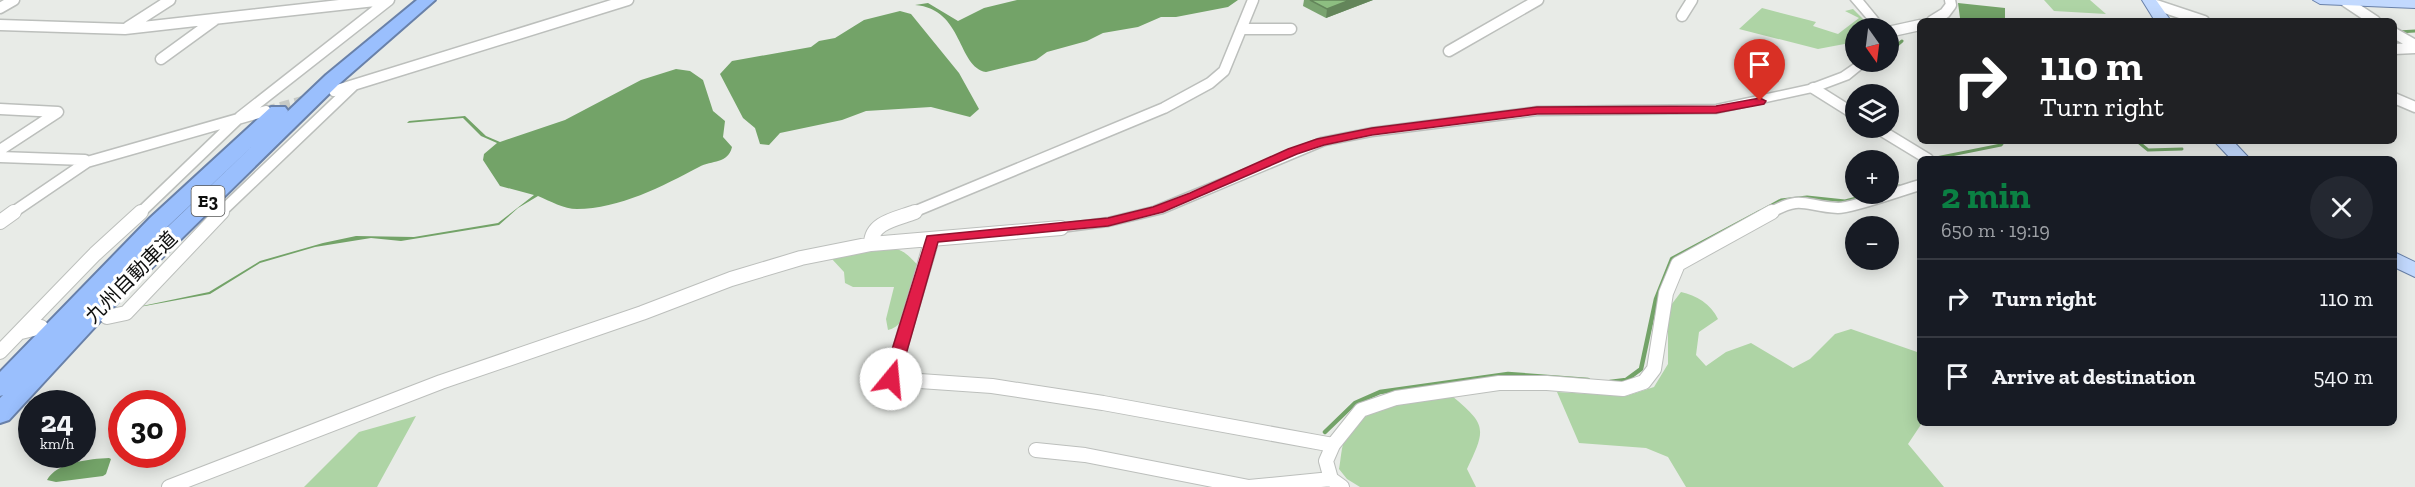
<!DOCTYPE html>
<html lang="en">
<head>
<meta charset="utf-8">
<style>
	:root { --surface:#171b24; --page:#242831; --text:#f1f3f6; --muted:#9ea1a6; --line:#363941; --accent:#0b8043 }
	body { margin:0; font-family:"Zilla Slab","Noto Sans JP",serif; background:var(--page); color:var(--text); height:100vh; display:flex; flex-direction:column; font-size:22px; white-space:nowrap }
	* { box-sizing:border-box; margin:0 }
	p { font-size:20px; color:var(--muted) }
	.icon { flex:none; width:33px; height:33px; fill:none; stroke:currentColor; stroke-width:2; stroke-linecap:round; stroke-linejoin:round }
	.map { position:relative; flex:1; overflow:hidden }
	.sheet { position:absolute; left:1917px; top:156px; width:480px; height:270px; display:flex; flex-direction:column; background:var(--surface); border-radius:9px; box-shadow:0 3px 15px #0003 }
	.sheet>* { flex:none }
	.banner { position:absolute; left:1917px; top:18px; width:480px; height:126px; border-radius:9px; box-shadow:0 3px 15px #0003; background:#202124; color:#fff; overflow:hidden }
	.needle { width:39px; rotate:166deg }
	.buttons { position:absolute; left:1845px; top:18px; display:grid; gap:12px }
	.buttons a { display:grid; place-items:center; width:54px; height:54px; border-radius:50%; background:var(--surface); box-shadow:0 3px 15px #0003; font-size:30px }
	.speed { position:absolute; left:18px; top:390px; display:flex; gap:12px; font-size:30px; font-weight:700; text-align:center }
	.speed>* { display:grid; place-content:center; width:78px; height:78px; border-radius:50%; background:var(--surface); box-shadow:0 3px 15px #0003; line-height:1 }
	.speed small { font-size:15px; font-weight:400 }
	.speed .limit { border:9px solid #d22; background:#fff; color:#111 }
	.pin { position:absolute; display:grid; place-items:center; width:51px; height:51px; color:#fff; margin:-62px -26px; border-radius:50% 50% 50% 0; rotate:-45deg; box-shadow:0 0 6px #0007 }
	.pin .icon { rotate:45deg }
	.me { position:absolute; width:66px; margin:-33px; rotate:17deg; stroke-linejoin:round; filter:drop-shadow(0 0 4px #0008) }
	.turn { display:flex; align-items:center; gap:21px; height:126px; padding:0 24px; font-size:27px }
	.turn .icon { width:78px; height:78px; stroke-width:2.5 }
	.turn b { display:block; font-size:42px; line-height:51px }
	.round { display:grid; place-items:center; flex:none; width:63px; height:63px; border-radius:32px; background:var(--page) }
	.summary { display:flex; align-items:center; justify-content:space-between; height:102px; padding:0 24px }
	h1 { font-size:36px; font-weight:700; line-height:45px; color:var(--accent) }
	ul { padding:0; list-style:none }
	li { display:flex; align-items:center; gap:18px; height:78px; padding:0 24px; border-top:2px solid var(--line) }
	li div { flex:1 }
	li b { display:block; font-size:22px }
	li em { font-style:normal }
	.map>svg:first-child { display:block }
	.green { fill:#aed4a5 }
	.water { fill:#73a368 }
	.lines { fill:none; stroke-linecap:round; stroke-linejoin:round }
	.stream-far1 { stroke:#73a368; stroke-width:3 }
	.stream { stroke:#73a368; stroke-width:4.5 }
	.minor-tunnel { stroke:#c7cac6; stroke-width:10; stroke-dasharray:10 5; stroke-linecap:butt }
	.minor-far1-casing { stroke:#bcbfbc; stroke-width:13 }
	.minor-casing { stroke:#bcbfbc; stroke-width:16 }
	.tertiary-casing { stroke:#bcbfbc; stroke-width:3 }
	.primary-casing { stroke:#6981a9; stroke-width:2 }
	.motorway-casing { stroke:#6981a9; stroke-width:4 }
	.minor-far1 { stroke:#fff; stroke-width:10 }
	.minor { stroke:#fff; stroke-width:14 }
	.tertiary { fill:#fff; fill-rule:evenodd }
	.primary { fill:#c2d9fe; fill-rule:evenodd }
	.motorway { fill:#9abffd; fill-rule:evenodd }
	.wall { fill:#79a36f }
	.shaded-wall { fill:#63855a }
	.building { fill:#8dbe81; stroke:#63855a; stroke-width:1.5 }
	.route { fill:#e11d48; stroke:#92132f; stroke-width:1.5 }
	.labels { text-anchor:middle; stroke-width:6; stroke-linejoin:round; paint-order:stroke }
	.shield { fill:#fff; stroke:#565756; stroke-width:1.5 }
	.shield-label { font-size:18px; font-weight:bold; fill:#0e0f0e }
	.street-label { font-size:20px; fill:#0e0f0e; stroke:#fff }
</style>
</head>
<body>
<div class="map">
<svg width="2415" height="487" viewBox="0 0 2415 487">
	<rect width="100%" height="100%" fill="#e8ebe7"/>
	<path class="green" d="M 2044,0 L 2090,0 L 2106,14 L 2054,11 Z
		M 1762,8 L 1816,22 L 1813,26 L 1838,34 L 1859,18 L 1845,11 L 1853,9 L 1872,28 L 1856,28 L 1855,42 L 1818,49 L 1739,29 Z
		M 882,247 C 905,249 904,252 919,266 C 913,287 911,325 888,330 L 886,319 L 894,287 L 853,287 L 845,283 L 844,272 L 831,258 Z
		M 1681,292 C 1696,295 1711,304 1718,319 L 1699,332 L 1696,355 L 1706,366 L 1726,352 L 1751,343 L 1793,368 L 1810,359 L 1835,334 L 1851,329 L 1920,353 L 1920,423 L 1922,423 L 1908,444 L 1944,487 L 1686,487 L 1668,457 L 1646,448 L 1579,443 L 1557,392 L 1626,396 L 1654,387 L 1668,364 L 1668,309 Z
		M 1452,396 C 1487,425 1486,429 1467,469 L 1476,487 L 1360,487 L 1347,479 L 1339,469 C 1341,460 1341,445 1346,437 C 1365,401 1417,401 1452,396 Z
		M 416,416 L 377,487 L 304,487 L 359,432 Z"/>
	<path class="water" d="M 1017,0 L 1238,0 L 1228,7 L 1176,17 L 1161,17 L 1138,27 L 1103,33 L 1087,41 L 1047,52 L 1036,60 L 986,72 C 957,67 964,9 915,5 L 928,3 L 958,21 L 984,8 Z
		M 1958,3 L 2005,8 L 2005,21 L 1953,21 L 1960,18 Z
		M 900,11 L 911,14 L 959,73 L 979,109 L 970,117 L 931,107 L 866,111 L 842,120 L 780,133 L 769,145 L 760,144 L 755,128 L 743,118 L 720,74 L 732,61 L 811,47 L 819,41 L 835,38 L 864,20 Z
		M 676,69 L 690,71 L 703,80 L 713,111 L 725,121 L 723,137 L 732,147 C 728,164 712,160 699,167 C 663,186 619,209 577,209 C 564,209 550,201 538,196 L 518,208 L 499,225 L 401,241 L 371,238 L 315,247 L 260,263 L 210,294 L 123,310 L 209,292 L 260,261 L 323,243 L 356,236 L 414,237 L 498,223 L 534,195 L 500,186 L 483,160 L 484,154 L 497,143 L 481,136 L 463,118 L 407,123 L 409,121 L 465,116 L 486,136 L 500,142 L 565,120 L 641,80 Z
		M 109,458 L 111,459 L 106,474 L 103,476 L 56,482 L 47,480 C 57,462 90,459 109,458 Z"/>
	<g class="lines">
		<path class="stream-far1" d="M 2398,32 L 2415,31
			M 1888,53 L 1902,41
			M 2137,141 L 2148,150 L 2182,149
			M 1931,159 L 2001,145 L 2004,141
			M 1888,189 L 1899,186
			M 1757,213 L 1781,200 L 1807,197 L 1845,201 L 1872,194"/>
		<path class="stream" d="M 1610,382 L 1626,380 L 1641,369 L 1656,299 L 1672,259 L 1760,212
			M 1325,432 L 1355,403 L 1380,392 L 1508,374 L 1588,380"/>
		<path class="minor-tunnel" d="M 266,111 L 313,98"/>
		<g class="minor-far1-casing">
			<path id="minor-far1" d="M 2345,1 L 2375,21
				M 2153,4 L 2204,21
				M 0,8 L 14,0
				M 1682,16 L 1692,0
				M 1932,21 L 1945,13 L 1951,5 L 1950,0
				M 0,25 L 125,29 L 384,0
				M 128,27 L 170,0
				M 1241,29 L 1291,29
				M 1888,32 L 1920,25
				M 2394,33 L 2415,45
				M 2394,49 L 2415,48
				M 1449,51 L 1538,0
				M 161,59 L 216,19
				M 1813,88 L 1856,115
				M 334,91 L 628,0
				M 2394,98 L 2415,107
				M 0,109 L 58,112 L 0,150
				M 1877,128 L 1928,159
				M 0,157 L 85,160
				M 12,213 L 87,162 L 266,111
				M 140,213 L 240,117 L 389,0
				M 220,213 L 354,85
				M 911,213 L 1164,108 L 1210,83 L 1224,71 L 1253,0
				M 1770,213 C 1803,194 1805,207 1838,208 C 1853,208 1902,190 1920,185"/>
		</g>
		<g class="minor-casing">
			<path id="minor" d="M 0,222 L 14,212
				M 932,239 L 891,379 L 992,386 L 1103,403 L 1333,445
				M 871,244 C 871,222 897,219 915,212
				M 107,317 L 126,313 L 222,212
				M 21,332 L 41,327
				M 0,352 L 95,254 L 141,212
				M 1036,450 L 1085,455 L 1249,487 L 1331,479
				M 169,487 L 441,382 L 642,313 L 731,279 L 801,258 L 871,244 L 1061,228
				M 1342,487 L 1331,479 L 1326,461 L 1333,445 L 1361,410 L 1396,398 L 1499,383 L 1547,383 L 1623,389 L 1644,382 L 1654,369 L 1666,293 L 1678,264 L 1772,212"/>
		</g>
		<g class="tertiary-casing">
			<path id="tertiary" d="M 1851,0 L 1863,0 L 1886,28 L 1875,28 Z
				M 1888,35 L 1894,38 L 1894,43 L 1888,46 Z
				M 1857,62 L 1870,62 L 1849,79 L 1817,91 L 1716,113 L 1537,115 L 1372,136 L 1325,145 L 1163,213 L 1108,226 L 1061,232 L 1054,228 L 1061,224 L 1108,218 L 1153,207 L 1321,138 L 1372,128 L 1537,107 L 1716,105 L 1809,85 L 1841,73 Z"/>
		</g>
		<g class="primary-casing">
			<path id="primary" d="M 2142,0 L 2156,0 L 2171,21 L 2155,21 Z
				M 2313,0 L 2415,0 L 2415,8 L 2320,4 Z
				M 2214,141 L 2233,141 L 2250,159 L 2231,159 Z
				M 2394,252 L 2415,262 L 2415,277 L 2394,267 Z"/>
		</g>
		<g class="motorway-casing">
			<path id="motorway" d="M 417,0 L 435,0 L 340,83 L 129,290 L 9,420 L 0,423 L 0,398 L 3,395 L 0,396 L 0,372 L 150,218 L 271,107 L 285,107 L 288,111 L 285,114 L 326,75 ZM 266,133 L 152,242 L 166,228 Z"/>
		</g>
		<use href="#minor-far1" class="minor-far1"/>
		<use href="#minor" class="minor"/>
		<use href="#tertiary" class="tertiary"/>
		<use href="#primary" class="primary"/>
		<use href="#motorway" class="motorway"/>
	</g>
	<path class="wall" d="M 1304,0 L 1373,0 L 1326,18 L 1303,6 Z"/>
	<path class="shaded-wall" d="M 1350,0 L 1373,0 L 1326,18 L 1327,9 Z"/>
	<path class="building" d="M 1310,0 L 1350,0 L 1327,9 Z"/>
	<path class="route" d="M 1760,98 L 1766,101 L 1764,104 L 1716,113 L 1537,114 L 1372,135 L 1324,145 L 1297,154 L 1163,212 L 1108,226 L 938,242 L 899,379 L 891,385 L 883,379 L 927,236 L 1108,218 L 1153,207 L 1190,193 L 1288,149 L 1317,139 L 1372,128 L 1537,107 L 1716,106 Z"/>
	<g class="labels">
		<rect class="shield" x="191.5" y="186" width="33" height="30" rx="4.5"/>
		<g class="shield-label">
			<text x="208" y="207">E3</text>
		</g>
		<g class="street-label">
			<text transform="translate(131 277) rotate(-45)" y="7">九州自動車道</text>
		</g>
	</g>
</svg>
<div class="buttons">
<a><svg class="needle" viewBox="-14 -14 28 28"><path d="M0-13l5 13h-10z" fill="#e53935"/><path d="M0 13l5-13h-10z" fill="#9ea1a6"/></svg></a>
<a><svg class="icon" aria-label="layers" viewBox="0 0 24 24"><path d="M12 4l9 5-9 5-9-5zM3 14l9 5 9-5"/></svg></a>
<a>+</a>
<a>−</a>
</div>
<div class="speed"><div>24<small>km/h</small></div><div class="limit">30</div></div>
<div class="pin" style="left:1760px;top:101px;background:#d93025"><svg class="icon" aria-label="arrive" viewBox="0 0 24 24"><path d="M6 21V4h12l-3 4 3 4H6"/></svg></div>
<svg class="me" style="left:891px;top:379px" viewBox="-20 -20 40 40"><circle r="19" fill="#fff"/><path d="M0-13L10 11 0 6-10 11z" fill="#e11d48"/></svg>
<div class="banner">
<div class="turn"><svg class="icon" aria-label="right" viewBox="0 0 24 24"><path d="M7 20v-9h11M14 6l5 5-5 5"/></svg><div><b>110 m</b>Turn right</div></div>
</div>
<section class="sheet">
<div class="summary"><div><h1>2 min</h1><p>650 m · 19:19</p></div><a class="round"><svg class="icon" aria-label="close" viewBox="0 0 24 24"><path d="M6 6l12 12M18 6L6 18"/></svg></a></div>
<ul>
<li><svg class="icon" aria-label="right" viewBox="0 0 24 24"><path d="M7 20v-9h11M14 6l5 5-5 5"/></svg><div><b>Turn right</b></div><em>110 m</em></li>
<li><svg class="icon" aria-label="arrive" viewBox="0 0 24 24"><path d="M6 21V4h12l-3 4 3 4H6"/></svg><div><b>Arrive at destination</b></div><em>540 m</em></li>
</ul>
</section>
</div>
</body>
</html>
